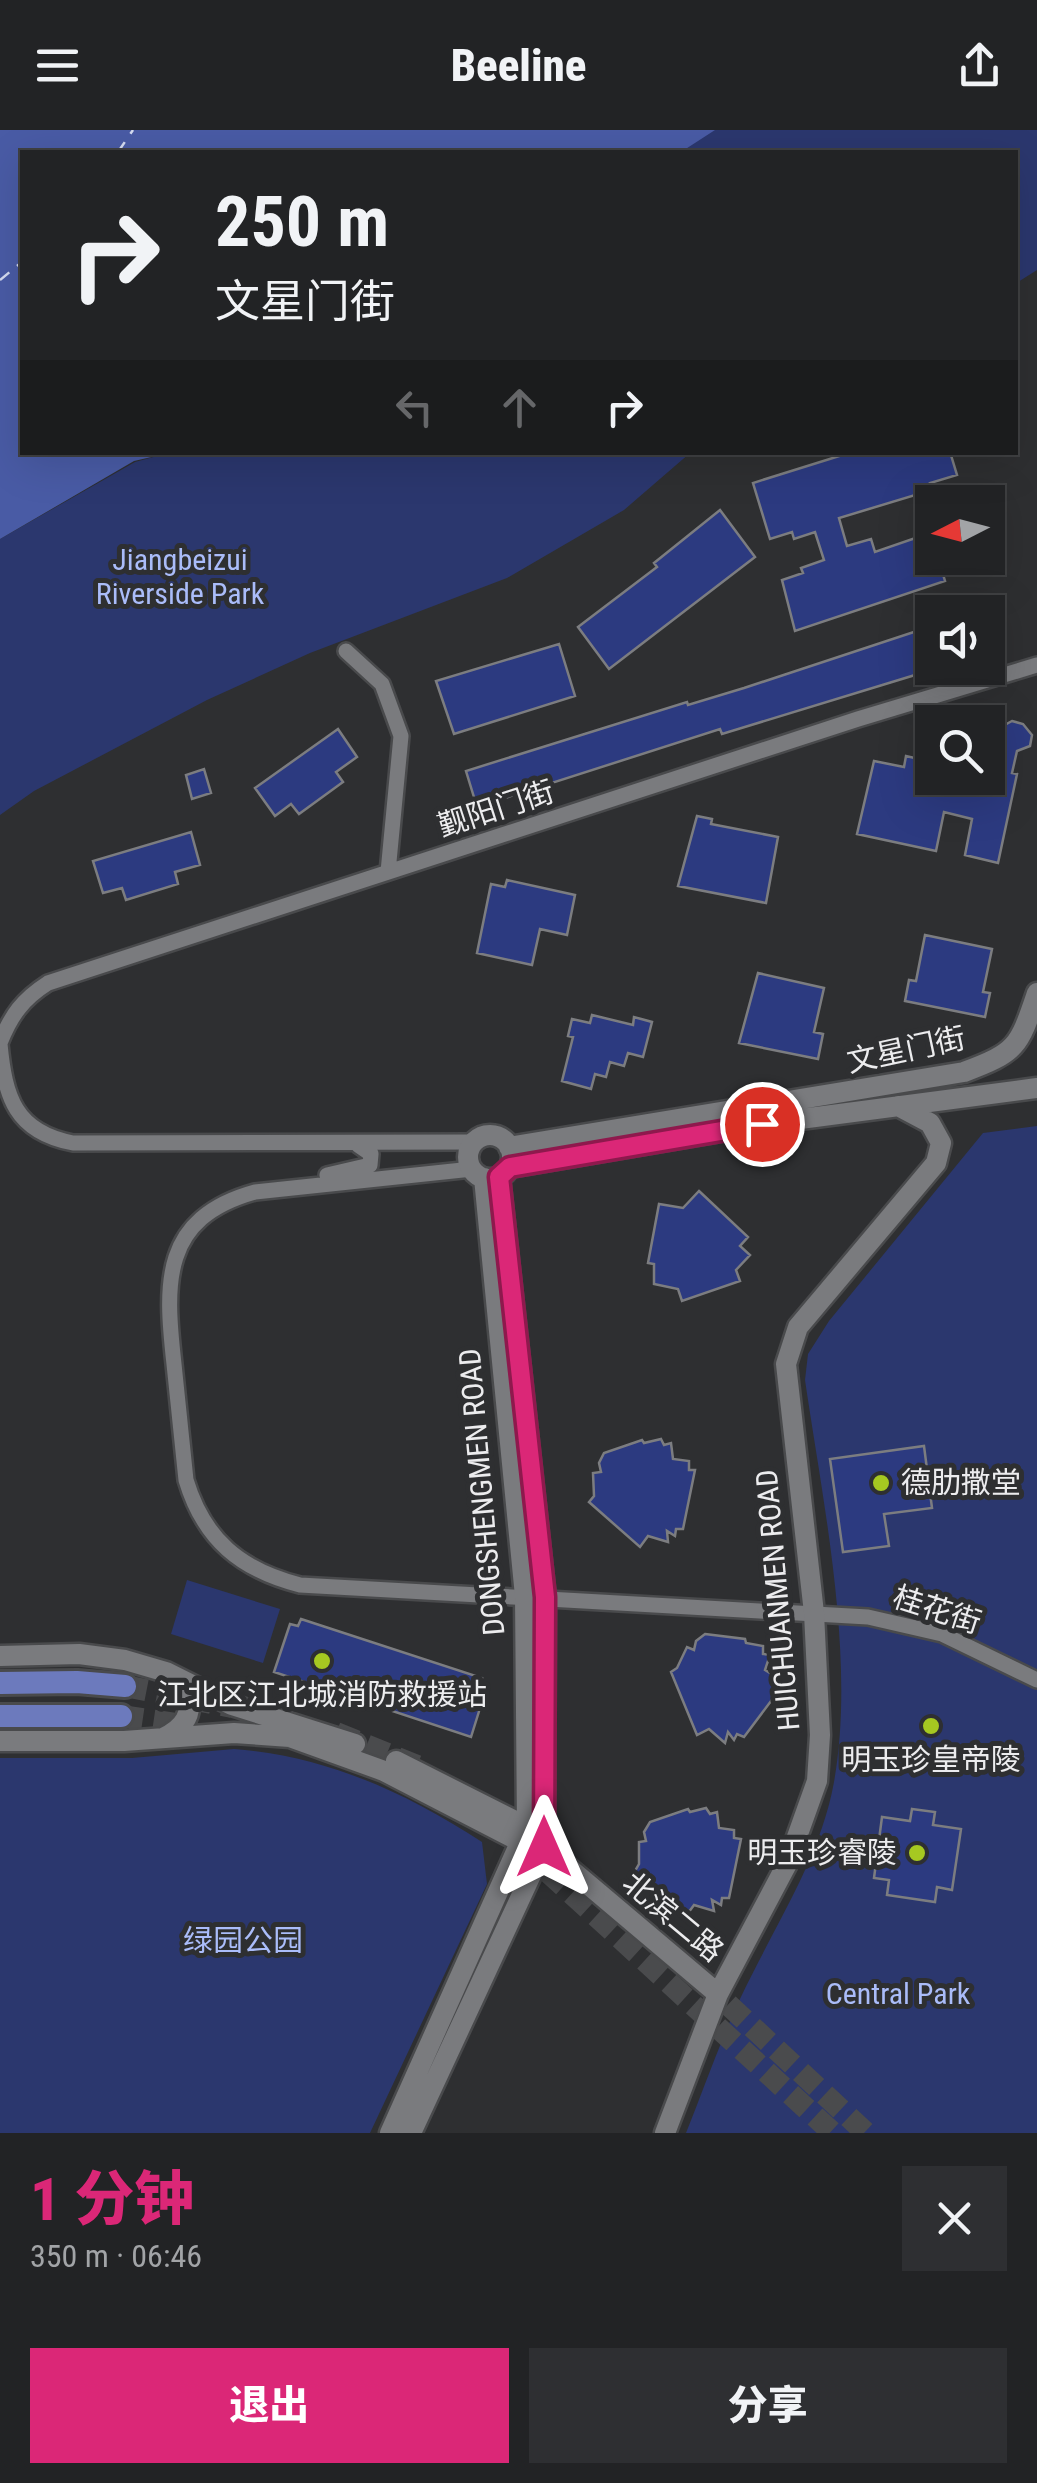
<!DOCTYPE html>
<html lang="zh">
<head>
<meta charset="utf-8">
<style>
	:root { --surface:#222325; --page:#2e2f32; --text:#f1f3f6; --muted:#a2a4a7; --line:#3f4042; --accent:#db2777 }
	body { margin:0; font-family:"Roboto Condensed","Noto Sans SC",sans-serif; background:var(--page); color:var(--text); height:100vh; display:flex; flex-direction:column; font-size:38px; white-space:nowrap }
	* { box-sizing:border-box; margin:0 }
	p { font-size:32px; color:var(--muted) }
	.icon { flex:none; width:55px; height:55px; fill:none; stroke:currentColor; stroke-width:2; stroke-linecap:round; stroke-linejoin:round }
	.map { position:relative; height:2003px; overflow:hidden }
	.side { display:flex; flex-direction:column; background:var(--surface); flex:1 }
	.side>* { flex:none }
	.guide { position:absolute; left:20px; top:20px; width:998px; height:305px; border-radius:0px; box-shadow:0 10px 40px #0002,0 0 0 2px var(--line); background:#222325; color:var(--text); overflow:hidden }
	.needle { width:65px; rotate:264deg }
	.tools { position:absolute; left:915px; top:355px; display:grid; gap:20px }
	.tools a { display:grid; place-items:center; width:90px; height:90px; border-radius:0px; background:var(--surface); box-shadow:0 10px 40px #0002,0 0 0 2px var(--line); font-size:50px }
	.pin { position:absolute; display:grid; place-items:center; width:85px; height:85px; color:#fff; margin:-42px; border:5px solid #fff; border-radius:50%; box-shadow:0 2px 10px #0007 }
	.me { position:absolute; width:110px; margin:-55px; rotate:0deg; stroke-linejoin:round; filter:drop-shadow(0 0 8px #0008) }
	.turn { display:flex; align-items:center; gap:35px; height:210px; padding:0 30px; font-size:45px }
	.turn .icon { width:130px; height:130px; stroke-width:2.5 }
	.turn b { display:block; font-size:70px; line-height:85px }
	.lanes { display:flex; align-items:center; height:95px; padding:0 30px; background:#0003; justify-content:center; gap:50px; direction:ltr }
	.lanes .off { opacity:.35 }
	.round { display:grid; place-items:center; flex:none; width:105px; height:105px; border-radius:0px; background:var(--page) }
	.headline { display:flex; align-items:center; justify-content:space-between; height:170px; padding:0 30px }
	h1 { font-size:60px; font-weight:800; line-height:75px; color:var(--accent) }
	.button { display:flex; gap:20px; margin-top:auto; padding:20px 30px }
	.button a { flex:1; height:115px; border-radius:0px; background:var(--accent); color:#fff; font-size:40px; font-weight:800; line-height:115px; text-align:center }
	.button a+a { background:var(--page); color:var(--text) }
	header { display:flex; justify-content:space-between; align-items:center; height:130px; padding:0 30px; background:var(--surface); font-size:45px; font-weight:800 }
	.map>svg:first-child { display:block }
	.green { fill:#2b376e }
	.water { fill:#495ba5 }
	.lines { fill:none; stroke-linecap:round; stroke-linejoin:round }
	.ferry { stroke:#d4dbf0; stroke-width:2.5; stroke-dasharray:12 10; stroke-linecap:butt }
	.building { fill:#2c3a80; stroke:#7c7d80; stroke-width:2.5 }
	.primary-tunnel { stroke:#4a4b4d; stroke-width:22; stroke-dasharray:22 11; stroke-linecap:butt }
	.street-casing { stroke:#494a4c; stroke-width:20 }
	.secondary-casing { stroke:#494a4c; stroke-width:25 }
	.primary-casing { stroke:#494a4c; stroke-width:28 }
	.street { stroke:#7a7b7e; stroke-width:15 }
	.secondary { stroke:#7a7b7e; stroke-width:20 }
	.primary { stroke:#6c7abd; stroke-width:22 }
	.route-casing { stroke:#8e194d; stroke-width:25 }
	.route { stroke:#db2777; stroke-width:18 }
	.poi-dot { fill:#a6c821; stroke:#2e2f31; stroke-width:4 }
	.labels { text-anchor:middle; stroke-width:10; stroke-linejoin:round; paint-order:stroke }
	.park-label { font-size:30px; fill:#aabcf9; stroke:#2e2f31 }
	.street-label { font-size:30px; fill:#ececee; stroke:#2e2f31 }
	.poi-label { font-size:30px; fill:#ececee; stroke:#2e2f31 }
</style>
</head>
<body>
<header><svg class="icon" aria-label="menu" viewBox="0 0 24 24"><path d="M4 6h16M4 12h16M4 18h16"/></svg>Beeline<svg class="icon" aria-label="share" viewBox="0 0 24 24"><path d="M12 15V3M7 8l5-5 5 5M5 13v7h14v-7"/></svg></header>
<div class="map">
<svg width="1037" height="2003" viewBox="0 0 1037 2003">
	<rect width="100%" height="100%" fill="#2e2f31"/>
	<path class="green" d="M 679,0 L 1037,0 L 1037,140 L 1015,154 L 1015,22 L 632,22 Z
		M 168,323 L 690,323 L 624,380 L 507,448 L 310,523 L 207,570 L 34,661 L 0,685 L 0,409 L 135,332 Z
		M 1037,996 L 1037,2003 L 686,2003 C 704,1958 720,1912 740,1869 C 773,1798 820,1730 834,1652 C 856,1529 823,1373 805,1250 L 808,1224 L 829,1191 L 983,1003 Z
		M 187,1450 L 280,1479 L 263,1533 L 171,1504 Z
		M 234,1619 C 326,1626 405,1662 482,1712 L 487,1754 L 370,2003 L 0,2003 L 0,1628 L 132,1628 Z"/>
	<path class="water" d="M 0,0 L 715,0 L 681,22 L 22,22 L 22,322 L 169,323 L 134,331 L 0,409 Z"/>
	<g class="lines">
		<path class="ferry" d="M 118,22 L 133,0
			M 0,150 L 22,132"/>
	</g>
	<path class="building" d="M 852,322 L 950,322 L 957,345 L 930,353 L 932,360 L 839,388 L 847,416 L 871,409 L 875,422 L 930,403 L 932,428 L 938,428 L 945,451 L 795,501 L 782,450 L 803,443 L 801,438 L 824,430 L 815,402 L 794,409 L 792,402 L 770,409 L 753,353 Z
		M 720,380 L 755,427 L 609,539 L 578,497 L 657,437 L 654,433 Z
		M 932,496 L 932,537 L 915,545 L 722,604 L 720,599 L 477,677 L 466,641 L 687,572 L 688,575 L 744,558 Z
		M 559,514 L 575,566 L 454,604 L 436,551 Z
		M 1012,591 L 1023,594 L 1032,605 L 1030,616 L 1017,621 L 1012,643 L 1017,644 L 998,733 L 965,725 L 972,689 L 944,682 L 936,721 L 857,704 L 874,631 L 904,637 L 906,626 L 932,632 L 932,648 L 988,648 L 990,603 Z
		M 338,599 L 357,627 L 336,642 L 343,652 L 299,684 L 291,674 L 275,686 L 255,658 Z
		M 204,639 L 211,663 L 192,669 L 186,645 Z
		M 697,686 L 712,689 L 711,694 L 778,707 L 766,773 L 678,756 Z
		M 191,702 L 200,735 L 175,742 L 178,754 L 126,770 L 122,758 L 103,763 L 93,731 Z
		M 507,750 L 575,765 L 567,805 L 540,799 L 532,835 L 477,823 L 491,754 L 505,757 Z
		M 925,805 L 992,819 L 983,862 L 990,863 L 985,887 L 905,871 L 909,850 L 916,851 Z
		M 758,843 L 824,858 L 814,902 L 823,904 L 818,929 L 739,913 Z
		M 592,885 L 633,895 L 634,887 L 652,892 L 643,927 L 628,923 L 624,936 L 610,932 L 606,947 L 595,944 L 591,959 L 562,951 L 573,907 L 568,906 L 572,889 L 590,893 Z
		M 699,1061 L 748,1107 L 740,1116 L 750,1125 L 736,1140 L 740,1151 L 682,1171 L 678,1159 L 654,1154 L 654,1134 L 648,1133 L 659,1074 L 683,1078 Z
		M 661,1309 L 664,1315 L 671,1313 L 673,1329 L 689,1331 L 689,1340 L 695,1340 L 683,1399 L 676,1399 L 675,1406 L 667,1401 L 668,1412 L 648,1406 L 640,1417 L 589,1372 L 594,1366 L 593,1343 L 601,1342 L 599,1333 L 604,1323 L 642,1310 L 644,1313 Z
		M 924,1316 L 932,1378 L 884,1384 L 889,1416 L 843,1422 L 830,1329 Z
		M 301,1489 L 482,1548 L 480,1556 L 486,1559 L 471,1607 L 274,1542 L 290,1494 L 298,1496 Z
		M 705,1504 L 745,1509 L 746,1513 L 763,1516 L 763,1524 L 770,1525 L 765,1540 L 778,1548 L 775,1556 L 780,1559 L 744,1607 L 737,1604 L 734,1610 L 728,1602 L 725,1613 L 709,1599 L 697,1605 L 671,1542 L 677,1538 L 687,1517 L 694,1520 L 696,1511 Z
		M 706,1678 L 710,1684 L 717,1682 L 719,1698 L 734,1700 L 734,1708 L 741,1709 L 729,1768 L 722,1768 L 721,1775 L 712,1770 L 714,1781 L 694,1775 L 686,1786 L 635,1741 L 639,1734 L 639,1712 L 646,1711 L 644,1702 L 650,1692 L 688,1679 L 690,1682 Z
		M 912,1679 L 935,1682 L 933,1695 L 961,1699 L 952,1760 L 937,1757 L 935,1772 L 887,1765 L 889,1750 L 874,1748 L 882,1687 L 910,1691 Z"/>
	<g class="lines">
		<path class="primary-tunnel" d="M 125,1556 L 232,1577
			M 121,1586 L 197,1597
			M 336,1603 L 417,1636
			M 523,1719 L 833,2003
			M 704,1852 L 866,2003"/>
		<g class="street-casing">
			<path id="street" d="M 346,521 L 382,554 L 401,606 L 388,742
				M 0,913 C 11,885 23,869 48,853 L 858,589 L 1037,535
				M 0,914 C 5,967 15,1002 73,1013 L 474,1012
				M 472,1039 L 255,1062 C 161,1088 165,1153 174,1234 C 178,1273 182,1312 186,1350 C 204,1410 241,1440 300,1455 L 868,1487 L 942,1504 L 1037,1550
				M 327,1045 L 370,1035 L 371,1024 L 358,1015"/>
		</g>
		<g class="secondary-casing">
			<path id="secondary" d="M468 1027a22 22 0 1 1 44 0a22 22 0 1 1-44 0Z
				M 509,1017 L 964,942 C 1018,922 1019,916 1037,863
				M 510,1037 L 762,994 L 1037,958
				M 0,1526 L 79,1524 L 125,1530 L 166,1542 L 232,1575 L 355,1614
				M 163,1608 C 184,1598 194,1584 187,1561 L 175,1549
				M 0,1611 L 124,1611 L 234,1603 L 290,1607 L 384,1641 L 523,1713 L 544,1717 L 718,1864
				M 396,1631 L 527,1697 L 533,1704
				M 390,2003 L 527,1697 L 525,1466 L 484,1048
				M 411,2003 L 544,1717 L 545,1467 L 499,1047
				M 665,2003 L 718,1864 L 788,1732 L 817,1651 L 820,1605 L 814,1483 L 786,1234 L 798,1197 L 936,1033 L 941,1013 L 930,993 L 898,976"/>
		</g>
		<g class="primary-casing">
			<path id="primary" d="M 0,1553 L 77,1552 L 125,1556
				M 0,1586 L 121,1586"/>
		</g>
		<use href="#street" class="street"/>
		<use href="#secondary" class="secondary"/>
		<use href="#primary" class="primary"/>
	</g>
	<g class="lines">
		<g class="route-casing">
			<path id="route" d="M 544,1717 L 545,1467 L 499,1047 L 510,1037 L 762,994"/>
		</g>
		<use href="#route" class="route"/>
	</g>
	<g class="poi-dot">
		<circle cx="881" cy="1353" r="10"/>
		<circle cx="322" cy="1531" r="10"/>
		<circle cx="931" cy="1596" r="10"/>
		<circle cx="917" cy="1723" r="10"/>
	</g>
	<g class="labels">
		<g class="park-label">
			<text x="180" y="440">Jiangbeizui<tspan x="180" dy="34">Riverside Park</tspan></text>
			<text x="243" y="1821">绿园公园</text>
			<text x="898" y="1874">Central Park</text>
		</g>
		<g class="street-label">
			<text transform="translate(496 679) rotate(-18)" y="10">觐阳门街</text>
			<text transform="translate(906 920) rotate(-12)" y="10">文星门街</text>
			<text transform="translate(482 1362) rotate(-95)" y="10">DONGSHENGMEN ROAD</text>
			<text transform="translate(778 1470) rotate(-95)" y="10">HUICHUANMEN ROAD</text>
			<text transform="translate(937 1480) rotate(18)" y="10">桂花街</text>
			<text transform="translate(673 1787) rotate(40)" y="10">北滨二路</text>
		</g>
		<g class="poi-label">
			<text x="901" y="1363" text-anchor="start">德肋撒堂</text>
			<text x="322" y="1575">江北区江北城消防救援站</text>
			<text x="931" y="1640">明玉珍皇帝陵</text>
			<text x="897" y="1733" text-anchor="end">明玉珍睿陵</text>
		</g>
	</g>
</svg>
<div class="tools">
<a><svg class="needle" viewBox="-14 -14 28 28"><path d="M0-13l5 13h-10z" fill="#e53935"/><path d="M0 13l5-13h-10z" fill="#a2a4a7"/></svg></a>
<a><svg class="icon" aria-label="sound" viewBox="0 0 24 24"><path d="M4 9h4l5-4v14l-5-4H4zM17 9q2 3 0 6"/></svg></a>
<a><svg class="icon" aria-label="search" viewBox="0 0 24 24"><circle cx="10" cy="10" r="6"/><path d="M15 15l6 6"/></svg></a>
</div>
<div class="pin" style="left:762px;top:994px;background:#d93025"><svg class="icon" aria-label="arrive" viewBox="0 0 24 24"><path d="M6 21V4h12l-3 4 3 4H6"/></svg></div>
<svg class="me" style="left:544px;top:1717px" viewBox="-20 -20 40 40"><path d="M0-17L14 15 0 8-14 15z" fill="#db2777" stroke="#fff" stroke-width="4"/></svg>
<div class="guide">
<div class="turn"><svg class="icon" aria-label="right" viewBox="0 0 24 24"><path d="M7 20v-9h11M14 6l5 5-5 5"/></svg><div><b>250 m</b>文星门街</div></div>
<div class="lanes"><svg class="icon off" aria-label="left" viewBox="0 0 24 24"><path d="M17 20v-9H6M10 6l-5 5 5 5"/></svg><svg class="icon off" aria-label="ahead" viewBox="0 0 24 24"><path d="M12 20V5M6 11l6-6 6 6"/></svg><svg class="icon" aria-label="right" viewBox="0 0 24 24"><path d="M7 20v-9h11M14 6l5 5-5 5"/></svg></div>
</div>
</div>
<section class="side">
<div class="headline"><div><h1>1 分钟</h1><p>350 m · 06:46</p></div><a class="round"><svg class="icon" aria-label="close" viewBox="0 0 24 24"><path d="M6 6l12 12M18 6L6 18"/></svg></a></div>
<div class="button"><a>退出</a><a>分享</a></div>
</section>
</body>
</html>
